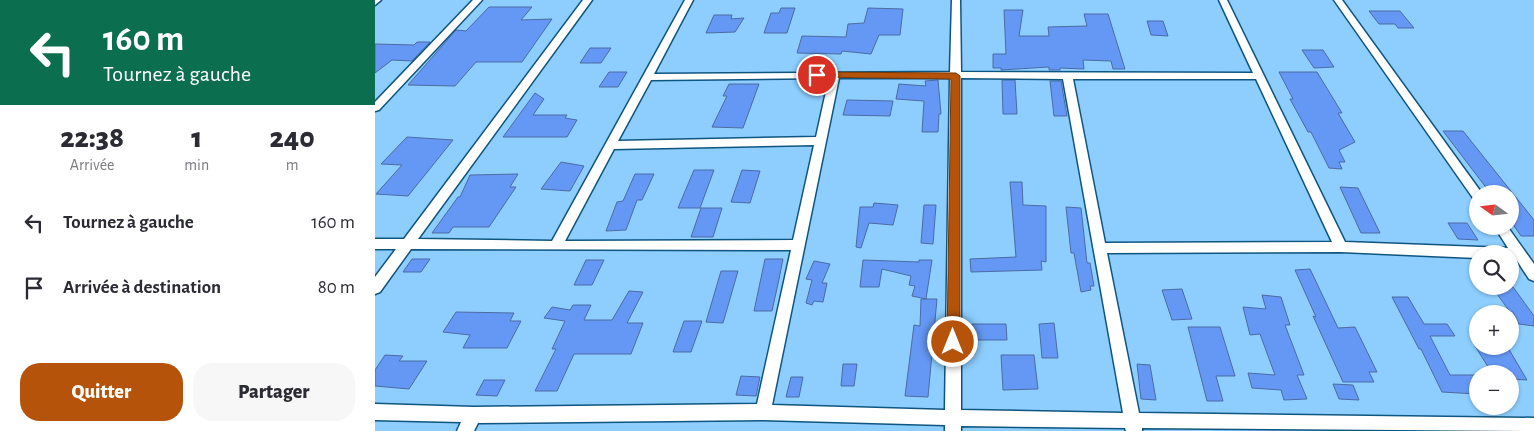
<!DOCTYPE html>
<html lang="fr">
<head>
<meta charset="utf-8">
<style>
	:root { --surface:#fff; --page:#f7f7f7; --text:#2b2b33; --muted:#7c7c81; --accent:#b45309 }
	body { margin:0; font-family:"Alegreya Sans",sans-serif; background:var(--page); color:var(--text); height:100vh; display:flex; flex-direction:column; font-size:19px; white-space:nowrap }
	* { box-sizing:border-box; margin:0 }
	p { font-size:16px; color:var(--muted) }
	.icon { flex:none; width:28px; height:28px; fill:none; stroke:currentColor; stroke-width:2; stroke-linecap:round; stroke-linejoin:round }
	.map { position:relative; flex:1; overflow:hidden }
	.details { display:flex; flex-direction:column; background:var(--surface); width:375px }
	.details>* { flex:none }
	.hud { background:#0b6e4f; color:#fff; overflow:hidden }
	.needle { width:32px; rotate:285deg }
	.tools { position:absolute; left:1094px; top:185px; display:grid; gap:10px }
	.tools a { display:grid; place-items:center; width:50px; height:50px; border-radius:50%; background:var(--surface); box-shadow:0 1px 4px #0004; font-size:25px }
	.pin { position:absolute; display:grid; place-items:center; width:42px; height:42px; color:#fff; margin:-21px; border:2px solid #fff; border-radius:50%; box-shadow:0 1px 5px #0007 }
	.me { position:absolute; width:55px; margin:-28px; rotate:0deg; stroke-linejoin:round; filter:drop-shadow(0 0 4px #0008) }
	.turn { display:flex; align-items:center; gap:18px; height:105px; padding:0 20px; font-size:22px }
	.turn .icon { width:65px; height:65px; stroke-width:2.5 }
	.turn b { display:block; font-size:35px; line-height:42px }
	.eta { display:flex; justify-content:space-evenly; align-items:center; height:85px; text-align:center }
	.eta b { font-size:30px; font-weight:800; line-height:35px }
	.cta { display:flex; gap:10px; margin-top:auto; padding:10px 20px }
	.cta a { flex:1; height:58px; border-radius:20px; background:var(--accent); color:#fff; font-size:20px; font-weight:800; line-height:58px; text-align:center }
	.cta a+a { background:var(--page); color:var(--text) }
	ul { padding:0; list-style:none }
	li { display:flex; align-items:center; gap:15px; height:65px; padding:0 20px }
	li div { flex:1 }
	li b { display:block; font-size:19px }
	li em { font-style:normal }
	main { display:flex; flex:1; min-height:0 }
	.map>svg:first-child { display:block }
	.building { fill:#6598f5; stroke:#4c6ba2 }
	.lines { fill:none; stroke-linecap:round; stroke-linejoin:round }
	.minor-casing { stroke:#0e557f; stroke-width:3 }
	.minor { fill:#fff; fill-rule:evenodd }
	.route { fill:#b45309; stroke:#753606 }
</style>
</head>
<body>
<main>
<section class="details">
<div class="hud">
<div class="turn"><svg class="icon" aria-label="left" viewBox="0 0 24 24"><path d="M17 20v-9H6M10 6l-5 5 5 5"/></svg><div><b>160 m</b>Tournez à gauche</div></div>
</div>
<div class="eta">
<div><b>22:38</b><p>Arrivée</p></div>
<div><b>1</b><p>min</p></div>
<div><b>240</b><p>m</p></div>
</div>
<ul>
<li><svg class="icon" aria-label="left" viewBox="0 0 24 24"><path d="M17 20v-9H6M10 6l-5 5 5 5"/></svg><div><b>Tournez à gauche</b></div><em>160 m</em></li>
<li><svg class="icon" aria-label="arrive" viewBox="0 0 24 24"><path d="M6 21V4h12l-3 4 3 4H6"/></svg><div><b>Arrivée à destination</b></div><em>80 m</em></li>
</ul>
<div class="cta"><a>Quitter</a><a>Partager</a></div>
</section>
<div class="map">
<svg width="1159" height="431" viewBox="0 0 1159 431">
	<rect width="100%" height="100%" fill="#8dcefe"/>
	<path class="building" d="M 114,7 L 157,7 L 146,20 L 177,19 L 147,62 L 101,62 L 80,86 L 33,85 L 81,30 L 91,31 Z
		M 406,8 L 420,8 L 412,33 L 389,33 L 396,13 L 404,13 Z
		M 493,8 L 528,9 L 525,35 L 504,35 L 496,54 L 467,51 L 466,54 L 422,53 L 427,36 L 471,37 L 473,24 L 489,23 Z
		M 629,10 L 648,10 L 644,36 L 674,36 L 673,27 L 712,26 L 709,14 L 733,14 L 750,69 L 738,69 L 736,61 L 708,60 L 709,69 L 685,68 L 685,70 L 674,70 L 674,67 L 626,70 L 626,68 L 618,68 L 618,54 L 631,54 Z
		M 994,11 L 1025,11 L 1039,28 L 1023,28 L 1020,24 L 1004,24 Z
		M 339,15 L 357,15 L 356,19 L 369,18 L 360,32 L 331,33 Z
		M 772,21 L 788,21 L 793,36 L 776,35 Z
		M 42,42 L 55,42 L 37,61 L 17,60 L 0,73 L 0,44 L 39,45 Z
		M 215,48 L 236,48 L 226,63 L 205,63 Z
		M 927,50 L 948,50 L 959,67 L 939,68 Z
		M 234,72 L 252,72 L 243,87 L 224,87 Z
		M 904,72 L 942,72 L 967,113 L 963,113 L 980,142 L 964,150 L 970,162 L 964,162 L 967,169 L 954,168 L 936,132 L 933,132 L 915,99 L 918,99 Z
		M 563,80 L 566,114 L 564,114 L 563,132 L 547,132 L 549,101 L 521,99 L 524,84 L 551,86 L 550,81 Z
		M 627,80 L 640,80 L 642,114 L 628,114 Z
		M 675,81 L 686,81 L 692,116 L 679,116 Z
		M 354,84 L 384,84 L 368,128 L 337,127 L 352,96 L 348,96 Z
		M 160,93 L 169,99 L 158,115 L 192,115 L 190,118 L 202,120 L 192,137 L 128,137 Z
		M 472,100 L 518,101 L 515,116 L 468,115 Z
		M 1068,131 L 1088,131 L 1159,220 L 1159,236 L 1146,236 L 1135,220 L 1135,194 L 1116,194 Z
		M 32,137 L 78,140 L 33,196 L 1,194 L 27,165 L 6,164 Z
		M 186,162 L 209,166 L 195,191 L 166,189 Z
		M 319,170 L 339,170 L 325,208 L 303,208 Z
		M 367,170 L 385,171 L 375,203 L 356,202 Z
		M 143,174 L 135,187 L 141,187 L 114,227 L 78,227 L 74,233 L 57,233 L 83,197 L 85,197 L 95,175 Z
		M 260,174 L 279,174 L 267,200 L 262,200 L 251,230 L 231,231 L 242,202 L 248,201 Z
		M 635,182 L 647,182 L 648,205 L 671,206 L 671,262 L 666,261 L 667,270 L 596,272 L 595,259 L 641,257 Z
		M 965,187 L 983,188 L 1005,233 L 986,233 Z
		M 499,203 L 523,205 L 518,225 L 494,223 L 486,248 L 481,247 L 485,207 L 498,207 Z
		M 549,205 L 561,205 L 558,244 L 546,243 Z
		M 691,207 L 706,208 L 712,263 L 715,263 L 719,286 L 715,286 L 716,290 L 706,292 L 699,253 L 696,253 Z
		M 326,208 L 347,208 L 338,237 L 316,237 Z
		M 1073,223 L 1092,223 L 1103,240 L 1083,239 Z
		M 37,259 L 55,259 L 46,272 L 28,272 Z
		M 390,259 L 408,259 L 404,279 L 397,311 L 379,311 Z
		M 211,260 L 229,260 L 217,285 L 199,285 Z
		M 488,260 L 544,262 L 544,260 L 557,260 L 551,299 L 537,296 L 540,286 L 534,285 L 536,276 L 507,269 L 504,287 L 485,287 Z
		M 439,261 L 455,264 L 447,283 L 452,283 L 448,302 L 439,301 L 437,305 L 431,303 L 437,280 L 431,279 Z
		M 935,269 L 963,328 L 980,327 L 1002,372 L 994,372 L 999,382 L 968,382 L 938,316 L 941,317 L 920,270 Z
		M 346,271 L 363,271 L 348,323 L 331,322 Z
		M 1117,287 L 1138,287 L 1159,316 L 1159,326 L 1144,324 L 1138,312 L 1135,312 Z
		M 807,289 L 817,319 L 797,320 L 787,290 Z
		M 254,291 L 268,292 L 252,323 L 268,323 L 256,354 L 199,354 L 182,391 L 160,391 L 181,349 L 177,349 L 190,321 L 169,318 L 177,307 L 195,310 L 198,305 L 216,305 L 209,320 L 237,320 Z
		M 887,295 L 906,297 L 915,325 L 910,325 L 929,375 L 922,375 L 932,399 L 909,400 L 906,390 L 877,388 L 873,373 L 900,375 L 885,334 L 875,335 L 868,307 L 891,309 Z
		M 1017,297 L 1033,297 L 1049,324 L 1072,324 L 1080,336 L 1055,336 L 1075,375 L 1102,375 L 1102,394 L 1067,392 L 1046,349 L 1044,349 Z
		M 546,299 L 562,299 L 553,397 L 530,396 L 539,325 L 545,326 Z
		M 81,312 L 139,313 L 135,321 L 146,321 L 132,348 L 88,348 L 95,335 L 68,332 Z
		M 309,321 L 327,321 L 316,352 L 298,352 Z
		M 679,323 L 683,358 L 667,358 L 664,324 Z
		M 597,324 L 631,324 L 632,340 L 597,340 Z
		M 813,327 L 845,327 L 860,376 L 841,376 L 848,401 L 832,401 Z
		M 1100,346 L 1132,346 L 1152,380 L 1135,379 L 1135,374 L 1130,374 L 1128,370 L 1115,370 Z
		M 10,355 L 28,356 L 24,361 L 52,361 L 34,389 L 0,386 L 0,370 Z
		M 626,355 L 659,355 L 663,389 L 628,390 Z
		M 468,364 L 482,364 L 479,386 L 466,386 Z
		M 762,364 L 775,365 L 781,400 L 766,399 Z
		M 366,376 L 385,377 L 381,396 L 361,395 Z
		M 416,377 L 428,377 L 424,397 L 411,397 Z
		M 109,380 L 130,380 L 122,396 L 101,395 Z
		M 958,384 L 978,385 L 984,400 L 964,399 Z"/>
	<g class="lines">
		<g class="minor-casing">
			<path id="minor" d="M 0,0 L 6,0 L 0,5 Z
				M 98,0 L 107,0 L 4,110 L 0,111 L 0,102 Z
				M 208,0 L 217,0 L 43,239 L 177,241 L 310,0 L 318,0 L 279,74 L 575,72 L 577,0 L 585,0 L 586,72 L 878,73 L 844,0 L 852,0 L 970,242 L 1133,248 L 1119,226 L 1132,226 L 1159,264 L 1159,281 L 1154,279 L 1141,259 L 1135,259 L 1135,254 L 1102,254 L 1102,258 L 966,252 L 732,253 L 764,413 L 1159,418 L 1159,431 L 767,428 L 767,431 L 751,431 L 750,428 L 586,426 L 586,431 L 570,431 L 570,425 L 388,420 L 103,423 L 99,431 L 82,431 L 86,422 L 0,420 L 0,404 L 99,407 L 382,404 L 416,250 L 36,249 L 5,292 L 0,294 L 0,277 L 21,249 L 0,249 L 0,239 L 29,239 ZM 454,78 L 441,137 L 243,141 L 276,80 ZM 464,78 L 575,78 L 570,410 L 397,405 ZM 586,78 L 688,79 L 748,413 L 586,410 ZM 698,79 L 881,79 L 957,242 L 730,243 ZM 439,145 L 418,240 L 190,241 L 239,149 Z
				M 959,0 L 967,0 L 1106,192 L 1107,194 L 1102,194 L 1102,199 L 1098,198 Z"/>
		</g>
		<use href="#minor" class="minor"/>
	</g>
	<path class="route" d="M 442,72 L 581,73 L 585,76 L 585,342 L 583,346 L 578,348 L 574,346 L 572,342 L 576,79 L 438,77 L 437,75 Z"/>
</svg>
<div class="tools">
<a><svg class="needle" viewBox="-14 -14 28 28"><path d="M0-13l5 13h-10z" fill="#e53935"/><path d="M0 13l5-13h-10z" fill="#7c7c81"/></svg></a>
<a><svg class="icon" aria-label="search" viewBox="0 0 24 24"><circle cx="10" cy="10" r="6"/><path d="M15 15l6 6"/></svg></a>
<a>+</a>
<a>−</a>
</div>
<div class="pin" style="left:442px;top:75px;background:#d93025"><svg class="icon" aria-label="arrive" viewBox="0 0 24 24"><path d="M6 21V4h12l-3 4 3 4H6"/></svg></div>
<svg class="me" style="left:578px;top:342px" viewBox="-20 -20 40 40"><circle r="17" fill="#b45309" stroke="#fff" stroke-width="3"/><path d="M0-11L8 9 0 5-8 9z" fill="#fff"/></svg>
</div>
</main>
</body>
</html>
